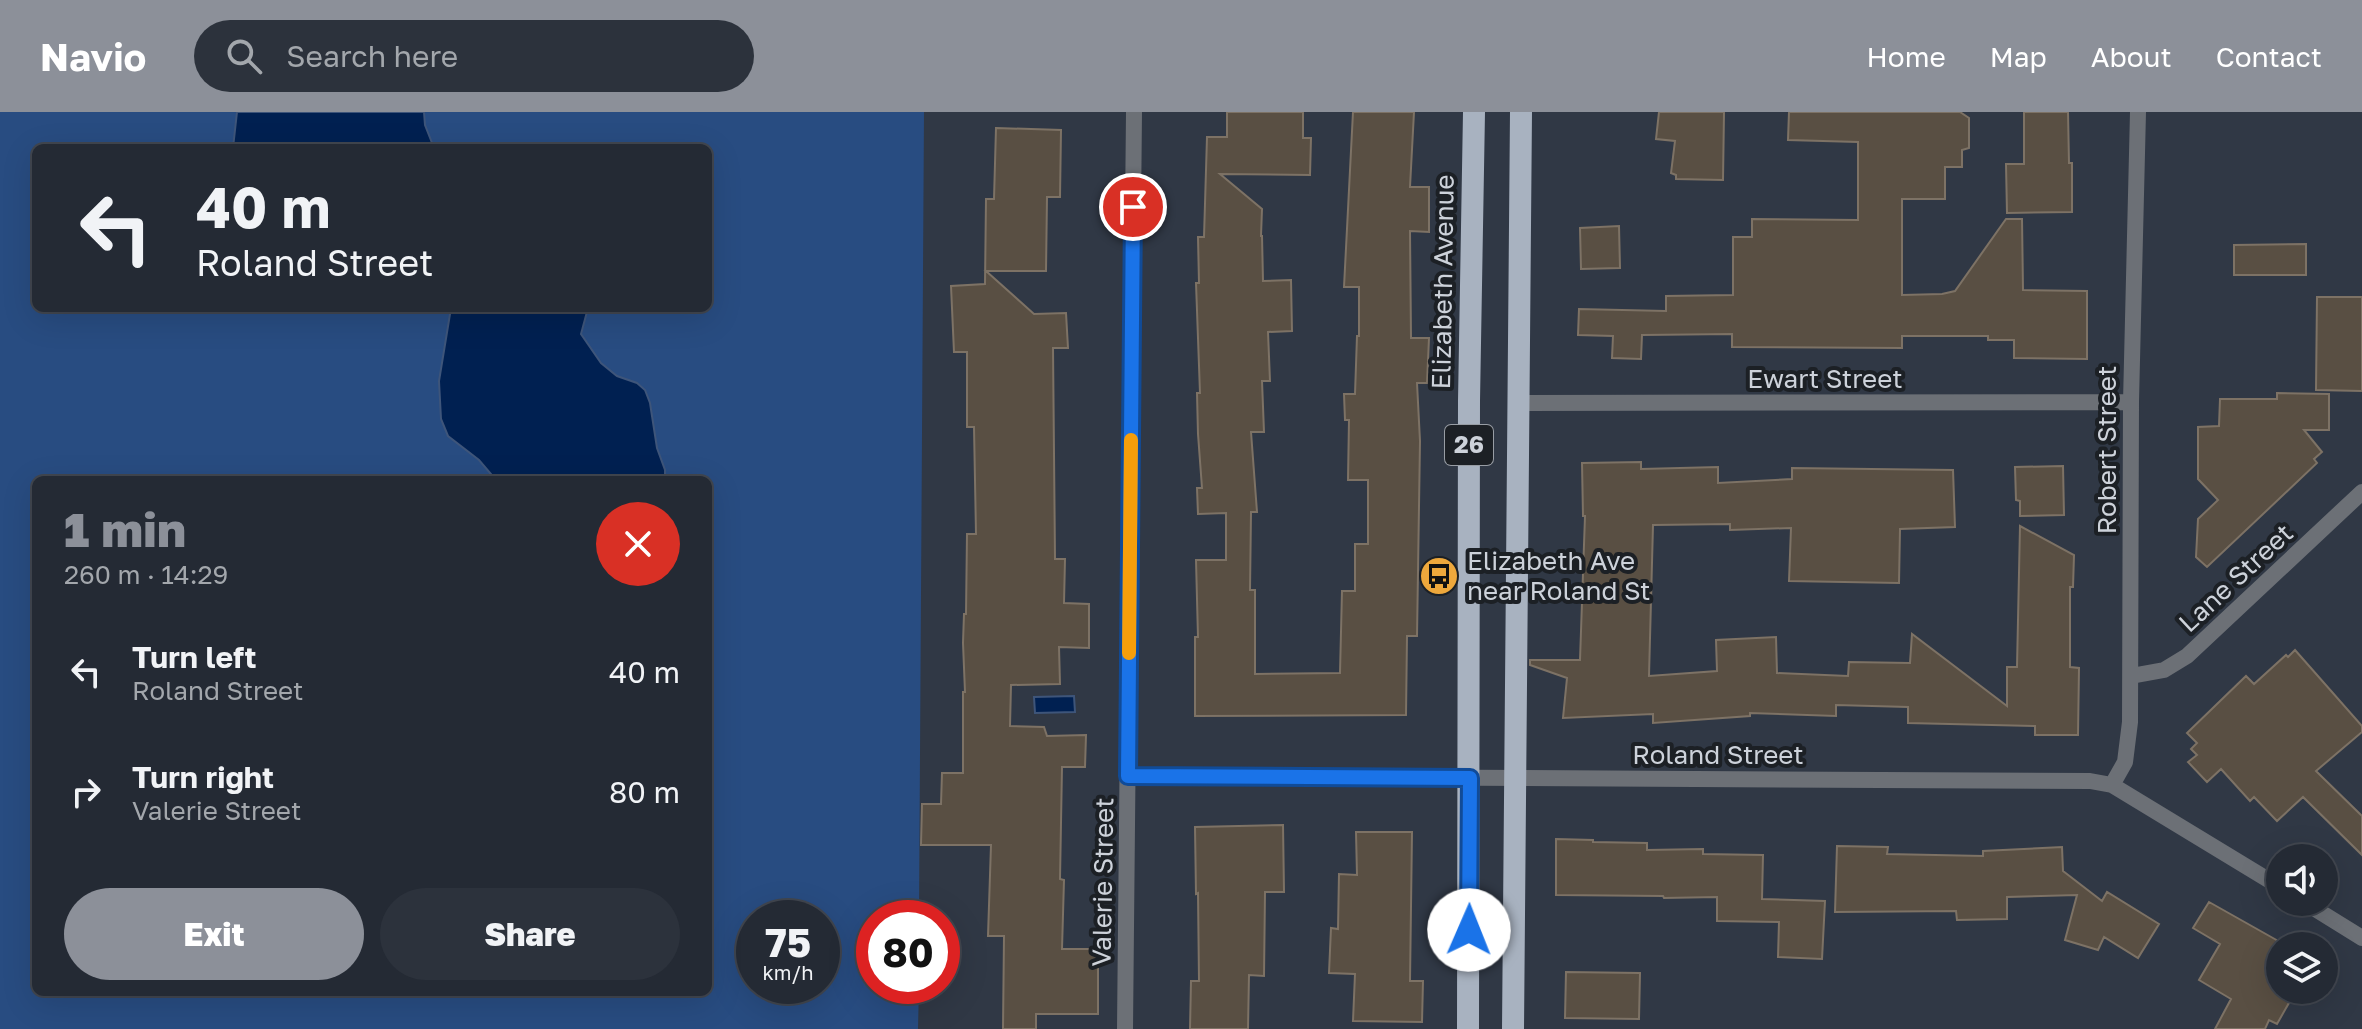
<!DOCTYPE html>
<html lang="en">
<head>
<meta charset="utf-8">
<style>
	:root { --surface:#242a34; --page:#2c323c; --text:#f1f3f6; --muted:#a3a7ac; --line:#41464f; --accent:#8c9099 }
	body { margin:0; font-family:"Golos Text",sans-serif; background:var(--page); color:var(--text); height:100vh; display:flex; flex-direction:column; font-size:30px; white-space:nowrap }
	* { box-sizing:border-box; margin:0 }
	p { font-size:26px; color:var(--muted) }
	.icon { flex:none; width:44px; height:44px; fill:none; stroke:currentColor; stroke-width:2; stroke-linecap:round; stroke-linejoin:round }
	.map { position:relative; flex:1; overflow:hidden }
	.sheet { position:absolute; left:32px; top:364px; width:680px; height:520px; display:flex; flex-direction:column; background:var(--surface); border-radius:12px; box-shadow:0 8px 32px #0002,0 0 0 2px var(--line) }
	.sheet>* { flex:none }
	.banner { position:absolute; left:32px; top:32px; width:680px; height:168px; border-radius:12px; box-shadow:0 8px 32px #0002,0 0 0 2px var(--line); background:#242a34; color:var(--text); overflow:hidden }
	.controls { position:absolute; left:2266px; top:732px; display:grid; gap:16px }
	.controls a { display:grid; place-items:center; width:72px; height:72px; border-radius:50%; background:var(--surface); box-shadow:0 8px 32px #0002,0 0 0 2px var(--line); font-size:40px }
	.speed { position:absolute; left:736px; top:788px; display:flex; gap:16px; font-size:40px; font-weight:700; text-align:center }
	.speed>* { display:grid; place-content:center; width:104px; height:104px; border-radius:50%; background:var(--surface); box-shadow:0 8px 32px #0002,0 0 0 2px var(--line); line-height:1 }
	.speed small { font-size:20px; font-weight:400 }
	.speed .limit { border:12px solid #d22; background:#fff; color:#111 }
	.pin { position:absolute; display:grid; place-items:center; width:68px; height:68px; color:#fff; margin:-34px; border:4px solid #fff; border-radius:50%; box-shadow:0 2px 8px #0007 }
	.me { position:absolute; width:88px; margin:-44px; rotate:1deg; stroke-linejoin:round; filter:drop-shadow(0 0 6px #0008) }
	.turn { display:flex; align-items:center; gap:28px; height:168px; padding:0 32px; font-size:36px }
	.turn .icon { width:104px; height:104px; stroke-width:2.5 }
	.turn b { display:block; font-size:56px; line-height:68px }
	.round { display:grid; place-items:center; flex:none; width:84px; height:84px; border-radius:42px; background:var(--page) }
	.head { display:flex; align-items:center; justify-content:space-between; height:136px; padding:0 32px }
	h1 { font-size:48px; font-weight:800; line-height:60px; color:var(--accent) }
	.action { display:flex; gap:16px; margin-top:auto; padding:16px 32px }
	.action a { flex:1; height:92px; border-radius:48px; background:var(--accent); color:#fff; font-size:32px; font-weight:800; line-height:92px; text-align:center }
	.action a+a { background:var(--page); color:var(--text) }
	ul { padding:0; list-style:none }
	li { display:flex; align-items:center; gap:24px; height:120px; padding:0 32px }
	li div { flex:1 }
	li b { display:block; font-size:30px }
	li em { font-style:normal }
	header { display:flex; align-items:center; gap:48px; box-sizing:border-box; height:112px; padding:0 40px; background:var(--accent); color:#fff }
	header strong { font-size:38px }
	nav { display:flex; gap:44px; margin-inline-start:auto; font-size:28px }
	.search { width:560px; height:72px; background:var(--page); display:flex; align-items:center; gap:20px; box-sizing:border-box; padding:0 28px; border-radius:44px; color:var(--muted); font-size:30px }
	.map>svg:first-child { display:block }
	.green { fill:#284c81; fill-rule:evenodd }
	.water { fill:#002051; stroke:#3e557a; stroke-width:2 }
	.building { fill:#594f43; stroke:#7d7265; stroke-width:2 }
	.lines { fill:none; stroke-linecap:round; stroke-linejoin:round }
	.minor { stroke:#6c7076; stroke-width:16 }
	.trunk { stroke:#a8b2c0; stroke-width:22 }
	.route-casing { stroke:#114b97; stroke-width:20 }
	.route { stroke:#1a73e8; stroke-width:14 }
	.slow { stroke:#f59e0b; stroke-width:14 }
	.labels { text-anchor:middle; stroke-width:8; stroke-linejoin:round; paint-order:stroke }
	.shield { fill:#1c2025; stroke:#989da4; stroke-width:2 }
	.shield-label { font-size:24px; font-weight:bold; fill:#cdd2da }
	.street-label { font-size:26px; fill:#cdd2da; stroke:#1c2025 }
	.poi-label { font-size:26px; fill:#cdd2da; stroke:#1c2025; text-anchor:start }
</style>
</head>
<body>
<header>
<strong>Navio</strong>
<div class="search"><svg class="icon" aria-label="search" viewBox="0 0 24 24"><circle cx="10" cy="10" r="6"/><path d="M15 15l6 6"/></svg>Search here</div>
<nav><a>Home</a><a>Map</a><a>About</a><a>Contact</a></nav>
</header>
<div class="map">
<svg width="2362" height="917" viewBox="0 0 2362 917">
	<rect width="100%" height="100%" fill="#303845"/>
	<path class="green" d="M 0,0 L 924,0 L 919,806 L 874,806 L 874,874 L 919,874 L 918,917 L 0,917 ZM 36,36 L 708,36 L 708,196 L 36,196 ZM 36,368 L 708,368 L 708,880 L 36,880 ZM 754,806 L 822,806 L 822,874 L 754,874 Z"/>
	<path class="water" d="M 237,0 L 424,0 L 425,13 L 434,36 L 347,36 L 343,34 L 328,36 L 233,36 Z
		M 451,196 L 588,196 L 581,222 L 601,251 L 617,264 L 637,271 L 645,278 L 650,291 L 657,336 L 665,358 L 665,368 L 496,368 L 479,348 L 448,324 L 441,307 L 439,269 Z
		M 1074,584 L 1075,600 L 1035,601 L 1034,585 Z"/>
	<path class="building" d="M 1227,0 L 1303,0 L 1303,26 L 1311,26 L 1310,63 L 1220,62 L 1262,97 L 1261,124 L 1262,124 L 1263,169 L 1291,168 L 1292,219 L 1268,220 L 1270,269 L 1262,269 L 1264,320 L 1251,320 L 1257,400 L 1251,400 L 1250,478 L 1255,478 L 1255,562 L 1340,561 L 1342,479 L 1355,479 L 1355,432 L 1368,432 L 1368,368 L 1348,368 L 1349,308 L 1345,308 L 1344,282 L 1355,282 L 1357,224 L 1359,224 L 1359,175 L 1344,175 L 1353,0 L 1414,0 L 1410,75 L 1429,75 L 1429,120 L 1410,119 L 1411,226 L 1429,226 L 1427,271 L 1417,271 L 1420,329 L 1417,524 L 1407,524 L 1406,603 L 1195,604 L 1195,525 L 1198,525 L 1196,448 L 1226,448 L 1226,401 L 1198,402 L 1197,376 L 1202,376 L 1198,322 L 1197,281 L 1200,281 L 1196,171 L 1199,171 L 1198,125 L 1204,125 L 1207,25 L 1227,25 Z
		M 1659,0 L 1724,0 L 1723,68 L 1676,67 L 1676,63 L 1671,61 L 1675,29 L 1656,27 Z
		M 1789,0 L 1960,0 L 1969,6 L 1969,36 L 1962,38 L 1962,55 L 1945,55 L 1945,87 L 1902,87 L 1902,183 L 1942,182 L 1955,179 L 2006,107 L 2022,107 L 2023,178 L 2087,179 L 2087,247 L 2014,246 L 2014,228 L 1988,228 L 1988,224 L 1902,224 L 1902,236 L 1732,235 L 1732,222 L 1642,223 L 1641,247 L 1612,246 L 1613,224 L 1578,223 L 1579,197 L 1666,199 L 1666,184 L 1733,183 L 1733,125 L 1752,125 L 1752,107 L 1858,108 L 1858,30 L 1788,28 Z
		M 2024,0 L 2068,0 L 2069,51 L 2072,51 L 2072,100 L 2007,101 L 2006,52 L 2024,52 Z
		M 996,16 L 1061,18 L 1060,85 L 1047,85 L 1046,159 L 986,159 L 1034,202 L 1066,201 L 1068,236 L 1053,236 L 1055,447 L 1065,447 L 1064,491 L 1089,492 L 1089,536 L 1059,535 L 1060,572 L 1011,573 L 1010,614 L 1044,615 L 1047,624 L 1086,623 L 1085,655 L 1062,655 L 1060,767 L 1064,768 L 1062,837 L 1098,837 L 1098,902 L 1036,902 L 1036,917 L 1003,917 L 1004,824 L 988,824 L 991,733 L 921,733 L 922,692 L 941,692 L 942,661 L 963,661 L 963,580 L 965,580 L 963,531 L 964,502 L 966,502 L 967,422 L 976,422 L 974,315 L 967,315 L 967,240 L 954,240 L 951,174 L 985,172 L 986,87 L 994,87 Z
		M 1619,114 L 1620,156 L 1581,157 L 1580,116 Z
		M 2306,132 L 2306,163 L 2234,163 L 2234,133 Z
		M 2317,185 L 2362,185 L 2362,279 L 2316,278 Z
		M 2277,281 L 2329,282 L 2329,318 L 2304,318 L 2322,340 L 2314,347 L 2317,351 L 2207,455 L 2196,445 L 2198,407 L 2218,388 L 2198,367 L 2198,315 L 2219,314 L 2220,287 L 2277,287 Z
		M 1641,350 L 1641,357 L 1718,355 L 1718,371 L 1792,367 L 1792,356 L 1953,358 L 1955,415 L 1900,417 L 1899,471 L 1789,469 L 1791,416 L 1730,418 L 1730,412 L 1653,413 L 1649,564 L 1717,559 L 1716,528 L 1776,525 L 1777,561 L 1848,564 L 1849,550 L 1910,551 L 1912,522 L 2007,594 L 2007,555 L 2017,555 L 2020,414 L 2074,443 L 2073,475 L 2070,475 L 2070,555 L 2079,556 L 2078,623 L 2035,623 L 2035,614 L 1908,611 L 1908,595 L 1836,593 L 1836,604 L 1750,601 L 1750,604 L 1653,611 L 1653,602 L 1563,606 L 1567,566 L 1530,553 L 1530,548 L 1580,548 L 1585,404 L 1583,404 L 1582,351 Z
		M 2063,354 L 2064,403 L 2020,404 L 2020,389 L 2016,388 L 2015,355 Z
		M 2295,538 L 2362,614 L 2362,620 L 2316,659 L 2362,704 L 2362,743 L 2303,685 L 2277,709 L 2254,685 L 2250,689 L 2221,657 L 2207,670 L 2188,650 L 2197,643 L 2191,637 L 2197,631 L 2187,621 L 2246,564 L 2254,572 L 2286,543 L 2288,545 Z
		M 1283,713 L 1284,780 L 1265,780 L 1264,864 L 1249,863 L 1248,917 L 1190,917 L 1191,869 L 1199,869 L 1198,781 L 1196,782 L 1195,715 Z
		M 1356,720 L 1412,720 L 1410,869 L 1423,869 L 1422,910 L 1353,909 L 1355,862 L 1329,861 L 1331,816 L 1338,817 L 1339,762 L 1357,763 Z
		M 1556,727 L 1593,728 L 1593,730 L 1647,731 L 1647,738 L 1703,737 L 1703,742 L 1763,743 L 1762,787 L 1825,789 L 1822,847 L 1778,845 L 1779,810 L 1717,809 L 1717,785 L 1664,786 L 1663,784 L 1556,783 Z
		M 1837,734 L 1888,735 L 1887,742 L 1983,744 L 1983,739 L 2062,735 L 2063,759 L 2102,789 L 2107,780 L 2159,812 L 2138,846 L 2104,825 L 2098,838 L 2065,828 L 2077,783 L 2007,785 L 2007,807 L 1957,808 L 1956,799 L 1835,800 Z
		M 2209,790 L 2280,830 L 2280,878 L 2288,878 L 2294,882 L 2277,912 L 2269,908 L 2265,917 L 2215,917 L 2231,887 L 2199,868 L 2220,832 L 2193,816 Z
		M 1566,860 L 1640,861 L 1639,907 L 1565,906 Z"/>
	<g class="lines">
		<path class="minor" d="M 1519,291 L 2131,290
			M 2131,564 L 2164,558 L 2187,544 L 2362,380
			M 1128,664 L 2090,669 L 2112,673 L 2280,775
			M 2112,673 L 2125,650 L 2130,610 L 2131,290 L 2138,0
			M 2304,790 L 2362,826
			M 1125,917 L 1134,0"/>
		<path class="trunk" d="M 1468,917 L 1469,289 L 1474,0
			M 1513,917 L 1521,0"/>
	</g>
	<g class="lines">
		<g class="route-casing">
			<path id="route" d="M 1133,95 L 1128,664 L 1470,666 L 1469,818"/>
		</g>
		<use href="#route" class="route"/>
		<path class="slow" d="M 1129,541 L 1131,328"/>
	</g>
	<defs>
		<g id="bus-disc" transform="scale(2)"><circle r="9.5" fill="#eea83c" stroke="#1c2025"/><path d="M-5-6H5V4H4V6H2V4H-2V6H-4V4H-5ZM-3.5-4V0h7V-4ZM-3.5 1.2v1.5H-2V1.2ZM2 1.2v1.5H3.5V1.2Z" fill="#111"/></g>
	</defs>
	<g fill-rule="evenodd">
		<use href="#bus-disc" x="1439" y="464"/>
	</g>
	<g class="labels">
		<rect class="shield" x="1445" y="313" width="48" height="40" rx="6"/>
		<g class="shield-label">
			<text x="1469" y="341">26</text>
		</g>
		<g class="street-label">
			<text transform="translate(1443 170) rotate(-89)" y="9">Elizabeth Avenue</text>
			<text x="1825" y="276">Ewart Street</text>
			<text transform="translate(2107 338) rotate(-90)" y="9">Robert Street</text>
			<text transform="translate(2236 466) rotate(-43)" y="9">Lane Street</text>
			<text x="1718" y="652">Roland Street</text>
			<text transform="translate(1103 770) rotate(-89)" y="9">Valerie Street</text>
		</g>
		<g class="poi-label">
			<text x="1467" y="458">Elizabeth Ave<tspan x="1467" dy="30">near Roland St</tspan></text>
		</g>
	</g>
</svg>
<div class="controls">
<a><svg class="icon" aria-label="sound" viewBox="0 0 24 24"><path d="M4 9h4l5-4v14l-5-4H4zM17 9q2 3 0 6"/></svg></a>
<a><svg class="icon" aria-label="layers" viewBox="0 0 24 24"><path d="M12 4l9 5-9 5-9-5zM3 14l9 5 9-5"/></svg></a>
</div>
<div class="speed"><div>75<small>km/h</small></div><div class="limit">80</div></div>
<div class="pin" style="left:1133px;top:95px;background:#d93025"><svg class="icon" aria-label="arrive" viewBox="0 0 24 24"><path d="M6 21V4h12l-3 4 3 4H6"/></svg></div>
<svg class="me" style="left:1469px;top:818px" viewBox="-20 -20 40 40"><circle r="19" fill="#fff"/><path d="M0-13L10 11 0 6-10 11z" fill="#1a73e8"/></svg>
<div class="banner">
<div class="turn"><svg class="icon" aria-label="left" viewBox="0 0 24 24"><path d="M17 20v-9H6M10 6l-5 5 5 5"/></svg><div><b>40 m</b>Roland Street</div></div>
</div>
<section class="sheet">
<div class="head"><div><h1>1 min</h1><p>260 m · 14:29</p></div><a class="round" style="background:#d93025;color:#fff"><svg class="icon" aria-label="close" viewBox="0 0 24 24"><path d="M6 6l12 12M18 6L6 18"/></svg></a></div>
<ul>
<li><svg class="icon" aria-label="left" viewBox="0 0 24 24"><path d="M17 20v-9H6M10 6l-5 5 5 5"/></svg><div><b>Turn left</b><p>Roland Street</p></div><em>40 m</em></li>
<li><svg class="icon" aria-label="right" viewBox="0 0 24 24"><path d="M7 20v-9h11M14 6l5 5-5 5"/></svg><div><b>Turn right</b><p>Valerie Street</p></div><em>80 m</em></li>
</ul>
<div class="action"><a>Exit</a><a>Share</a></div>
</section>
</div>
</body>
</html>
